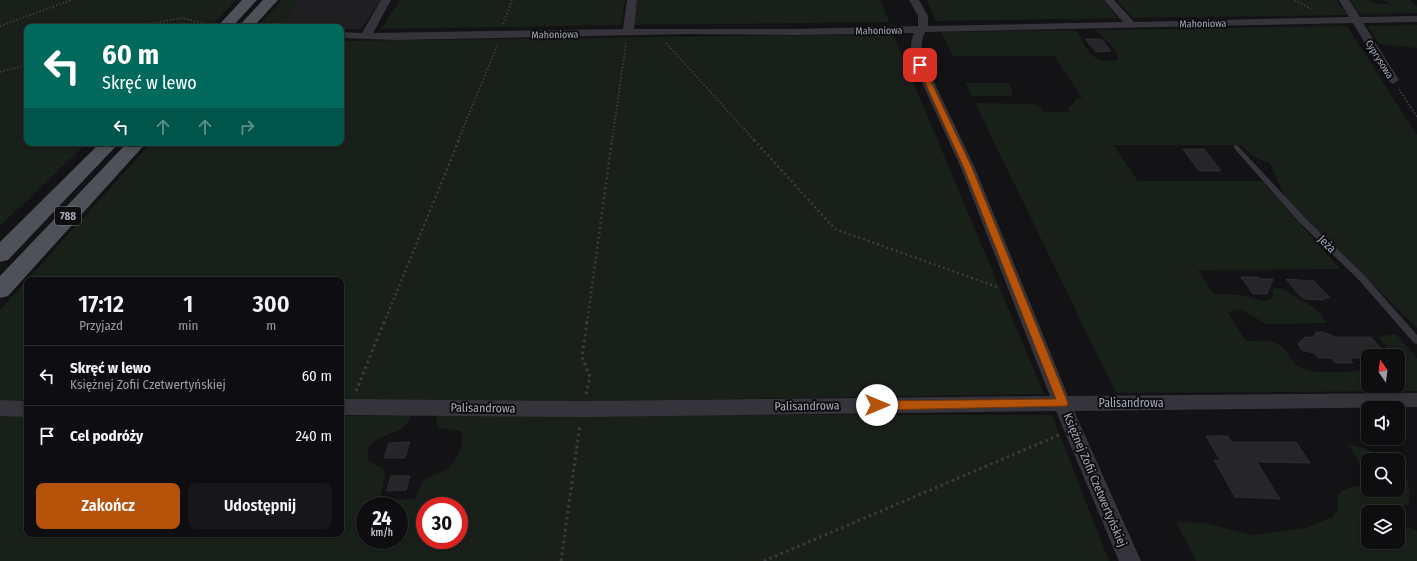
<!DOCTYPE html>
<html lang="pl">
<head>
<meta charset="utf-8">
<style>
	:root { --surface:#0e0e10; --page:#171719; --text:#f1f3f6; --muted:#9b9c9f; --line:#2e2e30; --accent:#b45309 }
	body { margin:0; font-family:"Fira Sans Condensed",sans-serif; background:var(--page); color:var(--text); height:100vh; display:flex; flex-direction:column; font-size:15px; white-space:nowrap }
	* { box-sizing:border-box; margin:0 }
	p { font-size:13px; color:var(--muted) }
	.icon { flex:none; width:22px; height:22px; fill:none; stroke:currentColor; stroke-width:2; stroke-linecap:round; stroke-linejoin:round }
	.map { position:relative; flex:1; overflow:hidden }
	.side { position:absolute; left:24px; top:277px; width:320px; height:260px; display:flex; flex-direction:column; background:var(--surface); border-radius:8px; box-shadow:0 2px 6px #0003,0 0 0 1px var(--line) }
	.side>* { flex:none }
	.hud { position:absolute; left:24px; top:24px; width:320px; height:122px; border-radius:8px; box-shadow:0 2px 6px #0003,0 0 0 1px var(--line); background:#00695c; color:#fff; overflow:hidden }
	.needle { width:26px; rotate:346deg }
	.tools { position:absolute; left:1361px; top:349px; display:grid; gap:8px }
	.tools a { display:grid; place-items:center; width:44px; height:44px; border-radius:8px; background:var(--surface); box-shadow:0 2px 6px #0003,0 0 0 1px var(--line); font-size:20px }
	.speed { position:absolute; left:356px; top:497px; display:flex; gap:8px; font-size:20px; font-weight:700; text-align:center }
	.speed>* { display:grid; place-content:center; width:52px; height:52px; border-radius:50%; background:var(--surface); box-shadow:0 2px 6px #0003,0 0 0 1px var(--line); line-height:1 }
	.speed small { font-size:10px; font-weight:400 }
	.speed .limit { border:6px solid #d22; background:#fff; color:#111 }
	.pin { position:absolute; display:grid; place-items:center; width:34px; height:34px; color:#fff; margin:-17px; border-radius:8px; box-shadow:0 2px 6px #0006 }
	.me { position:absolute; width:44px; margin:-22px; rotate:90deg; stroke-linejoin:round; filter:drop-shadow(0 0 3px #0008) }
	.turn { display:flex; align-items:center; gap:14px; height:84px; padding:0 12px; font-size:18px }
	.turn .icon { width:52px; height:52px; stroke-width:2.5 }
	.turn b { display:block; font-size:28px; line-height:34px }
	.lanes { display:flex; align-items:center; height:38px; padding:0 12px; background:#0003; justify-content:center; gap:20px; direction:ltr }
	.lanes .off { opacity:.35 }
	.eta { display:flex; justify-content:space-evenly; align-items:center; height:68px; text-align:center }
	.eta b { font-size:24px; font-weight:600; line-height:28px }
	.action { display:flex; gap:8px; margin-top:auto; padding:8px 12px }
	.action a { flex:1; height:46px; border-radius:8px; background:var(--accent); color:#fff; font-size:16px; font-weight:600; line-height:46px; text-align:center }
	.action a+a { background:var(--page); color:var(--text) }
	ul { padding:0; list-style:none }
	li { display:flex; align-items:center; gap:12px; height:60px; padding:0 12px; border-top:1px solid var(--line) }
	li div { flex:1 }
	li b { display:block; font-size:15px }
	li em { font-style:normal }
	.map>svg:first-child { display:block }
	.built { fill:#1f1f22 }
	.green { fill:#19201a; fill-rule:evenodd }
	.building { fill:#262629; stroke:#2d2d31 }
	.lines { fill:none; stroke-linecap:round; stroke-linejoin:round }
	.path-far2 { stroke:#3a3b41; stroke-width:2; stroke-dasharray:1.5 2; stroke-linecap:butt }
	.path-far1 { stroke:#3a3b41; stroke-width:2.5; stroke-dasharray:2 3; stroke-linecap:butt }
	.path { stroke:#3a3b41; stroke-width:3; stroke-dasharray:2.5 3.5; stroke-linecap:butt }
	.lane { fill:#34343a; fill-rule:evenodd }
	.street { fill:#34343a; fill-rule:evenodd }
	.primary { fill:#4f5159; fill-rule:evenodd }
	.route { fill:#b45309; stroke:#753606 }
	.labels { text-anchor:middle; stroke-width:4; stroke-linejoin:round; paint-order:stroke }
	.far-street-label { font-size:10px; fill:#a4a8b6; stroke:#0e0e10 }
	.shield { fill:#0e0e10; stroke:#777a84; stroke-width:1 }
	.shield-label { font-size:11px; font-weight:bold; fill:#a4a8b6 }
	.street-label { font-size:12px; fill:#a4a8b6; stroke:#0e0e10 }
</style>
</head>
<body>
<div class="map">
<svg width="1417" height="561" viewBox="0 0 1417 561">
	<rect width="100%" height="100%" fill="#131315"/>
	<path class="built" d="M 302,0 L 381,0 L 361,29 L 341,29 L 341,27 L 277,27 Z"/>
	<path class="green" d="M 0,0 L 236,0 L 210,27 L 27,27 L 27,143 L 87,143 L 0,226 Z
		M 282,0 L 302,0 L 277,27 L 257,27 Z
		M 400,0 L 625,0 L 621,25 L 381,29 Z
		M 637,0 L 881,0 L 889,22 L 634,25 Z
		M 927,0 L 1103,0 L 1118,18 L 936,21 Z
		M 1117,0 L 1337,0 L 1347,15 L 1133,18 Z
		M 1350,0 L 1370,0 L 1376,4 L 1390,4 L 1384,0 L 1410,0 L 1417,6 L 1417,13 L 1365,14 L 1358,12 Z
		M 1417,25 L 1417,48 L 1379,44 L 1367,26 Z
		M 1347,26 L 1417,135 L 1417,328 L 1287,201 L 1270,163 L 1254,157 L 1241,145 L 1113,145 L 1138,181 L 1262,181 L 1340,269 L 1198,270 L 1214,294 L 1239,295 L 1264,301 L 1272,299 L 1274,295 L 1272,289 L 1280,288 L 1316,309 L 1327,323 L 1266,324 L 1241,309 L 1227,312 L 1246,341 C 1258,341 1276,338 1284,349 C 1289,355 1291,361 1298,366 C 1314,376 1349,372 1368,369 L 1368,386 L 1398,386 L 1398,356 L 1394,356 L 1378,337 L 1396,334 L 1417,359 L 1417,391 L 1116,393 L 975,103 L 1030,104 L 1037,105 L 1044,112 L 1070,112 L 1067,107 L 1074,104 L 1076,99 L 1082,98 L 1054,56 L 953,56 L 941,32 L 1076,30 C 1088,49 1090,64 1116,60 L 1118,58 L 1114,48 L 1096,30 Z
		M 893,34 L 1044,394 L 597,401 L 341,402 L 341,280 L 27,280 L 151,143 L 341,143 L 341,41 Z
		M 966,83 L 1009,83 L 1012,92 L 1012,96 L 972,96 Z
		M 27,280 L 27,401 L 0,400 L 0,310 Z
		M 0,414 L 27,415 L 27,534 L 341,534 L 341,416 L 412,415 C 409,420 407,425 402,428 C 388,438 361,436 369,462 L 383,468 L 385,475 L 380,500 L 415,499 C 418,492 420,482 427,478 C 432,474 439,475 444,471 C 457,463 465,445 461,431 L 439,428 L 436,424 L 437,415 L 1052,415 L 1109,561 L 0,561 ZM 365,506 L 399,506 L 399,540 L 365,540 ZM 425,506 L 459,506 L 459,540 L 425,540 Z
		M 1348,444 L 1367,449 L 1385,460 L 1368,460 L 1368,476 Z
		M 1398,470 C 1411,482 1411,489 1408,505 L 1388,508 L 1391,512 L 1368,512 L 1368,542 L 1398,542 L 1398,523 L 1417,531 L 1417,561 L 1196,561 L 1176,522 L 1205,523 L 1251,535 L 1305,528 L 1333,517 L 1338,509 L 1337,496 C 1346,486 1355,486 1368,486 L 1368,490 L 1398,490 Z"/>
	<path class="building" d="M 1085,39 L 1101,39 L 1111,51 L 1096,52 Z
		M 1183,149 L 1204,149 L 1221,171 L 1199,171 Z
		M 1241,277 L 1258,277 L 1260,279 L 1273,279 L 1267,294 L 1253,294 Z
		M 1286,279 L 1314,281 L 1330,298 L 1323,298 L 1324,300 L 1305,299 L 1299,295 Z
		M 1316,332 L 1323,332 L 1335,337 L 1371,337 L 1385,353 L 1358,353 L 1363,358 L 1349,358 L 1353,363 L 1335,363 L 1332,358 L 1318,358 L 1314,353 L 1302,350 L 1298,344 L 1305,337 L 1314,337 Z
		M 1206,436 L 1228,436 L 1231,442 L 1296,442 L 1310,463 L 1257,462 L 1280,499 L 1235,497 L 1214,460 L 1220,460 Z
		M 410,442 L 405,458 L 384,458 L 389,443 Z
		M 391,476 L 410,476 L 406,490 L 387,491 Z"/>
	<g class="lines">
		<path class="path-far2" d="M 1295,0 L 1311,9
			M 503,24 L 512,0
			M 0,26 L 72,0
			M 132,27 L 182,18 L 203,23
			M 666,43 L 755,141
			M 0,72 L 27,65
			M 1399,89 L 1417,117
			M 458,141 L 497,46
			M 612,141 L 626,43"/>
		<path class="path-far1" d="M 754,140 L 835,229 L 1000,288
			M 384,323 L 459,140
			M 587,323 L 612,140"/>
		<path class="path" d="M 356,391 L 384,322
			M 586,394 L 590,377 L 582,357 L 587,322
			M 561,561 L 580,425
			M 764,561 L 1059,435"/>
		<path class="lane" d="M 1236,145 L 1238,146 L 1306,219 L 1364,275 L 1417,335 L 1417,344 L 1414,343 L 1358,279 L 1300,223 L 1234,148 L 1234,146 Z"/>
		<path class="street" d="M 381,0 L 391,0 L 373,33 L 623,29 L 627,0 L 637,0 L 634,29 L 794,29 L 918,26 L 918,16 L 909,0 L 919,0 L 928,16 L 928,26 L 1123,22 L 1104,0 L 1114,0 L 1134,22 L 1349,17 L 1339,0 L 1349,0 L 1360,17 L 1417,16 L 1417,22 L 1363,23 L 1399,80 L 1393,84 L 1387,80 L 1353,23 L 925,32 C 919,44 922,53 926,65 L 975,168 L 1068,396 L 1417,393 L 1417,407 L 1074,411 L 1141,561 L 1119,561 L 1056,411 L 583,417 L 341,415 L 341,399 L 583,401 L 1050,396 L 961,168 L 914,65 C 911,53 909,44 914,33 L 794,35 L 687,34 L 396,40 L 341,38 L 341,32 L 362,33 Z
			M 0,400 L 27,401 L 27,417 L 0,416 Z"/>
		<path class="primary" d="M 242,0 L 257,0 L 232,27 L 217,27 Z
			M 263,0 L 278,0 L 253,27 L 238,27 Z
			M 100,143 L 119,143 L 8,260 L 0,262 L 0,242 Z
			M 127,143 L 146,143 L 8,296 L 0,298 L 0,276 Z"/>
	</g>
	<path class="route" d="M 920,63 L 923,65 L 972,168 L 1068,403 L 1067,406 L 877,410 L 872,405 L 877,401 L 1056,399 L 964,168 L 917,65 Z"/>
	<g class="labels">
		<g class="far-street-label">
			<text transform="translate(1203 23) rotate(-1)" y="4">Mahoniowa</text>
			<text transform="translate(879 30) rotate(-1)" y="4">Mahoniowa</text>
			<text transform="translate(555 34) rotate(-1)" y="4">Mahoniowa</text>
			<text transform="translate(1380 59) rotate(58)" y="4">Cyprysowa</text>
		</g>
		<rect class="shield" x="55" y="207" width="26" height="18" rx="3"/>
		<g class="shield-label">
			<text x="68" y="220">788</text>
		</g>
		<g class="street-label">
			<text transform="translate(1327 244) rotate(44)" y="4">Jeża</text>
			<text x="1131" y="407">Palisandrowa</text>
			<text transform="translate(807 406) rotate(-1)" y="4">Palisandrowa</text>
			<text transform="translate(483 408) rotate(1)" y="4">Palisandrowa</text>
			<text transform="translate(1095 480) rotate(67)" y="4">Księżnej Zofii Czetwertyńskiej</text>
		</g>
	</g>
</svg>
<div class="tools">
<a><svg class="needle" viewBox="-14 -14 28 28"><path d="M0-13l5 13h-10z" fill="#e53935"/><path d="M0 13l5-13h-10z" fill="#9b9c9f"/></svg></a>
<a><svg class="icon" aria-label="sound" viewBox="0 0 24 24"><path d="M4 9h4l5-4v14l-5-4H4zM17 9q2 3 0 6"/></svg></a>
<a><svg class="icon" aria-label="search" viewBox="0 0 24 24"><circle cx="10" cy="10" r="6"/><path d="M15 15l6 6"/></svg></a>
<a><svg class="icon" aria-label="layers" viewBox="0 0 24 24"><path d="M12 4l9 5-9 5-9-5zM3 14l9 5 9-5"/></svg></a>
</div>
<div class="speed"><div>24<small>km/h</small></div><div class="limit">30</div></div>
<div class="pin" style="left:920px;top:65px;background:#d93025"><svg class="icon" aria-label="arrive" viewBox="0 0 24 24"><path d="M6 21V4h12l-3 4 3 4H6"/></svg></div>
<svg class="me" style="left:877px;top:405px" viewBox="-20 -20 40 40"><circle r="19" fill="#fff"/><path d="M0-13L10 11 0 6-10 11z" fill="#b45309"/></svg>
<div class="hud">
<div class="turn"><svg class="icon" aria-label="left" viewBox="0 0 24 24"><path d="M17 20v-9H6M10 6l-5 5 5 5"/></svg><div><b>60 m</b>Skręć w lewo</div></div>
<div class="lanes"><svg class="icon" aria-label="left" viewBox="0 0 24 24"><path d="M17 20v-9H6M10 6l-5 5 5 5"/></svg><svg class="icon off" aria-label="ahead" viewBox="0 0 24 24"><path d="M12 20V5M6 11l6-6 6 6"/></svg><svg class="icon off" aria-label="ahead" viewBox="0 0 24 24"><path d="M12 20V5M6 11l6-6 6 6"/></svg><svg class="icon off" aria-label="right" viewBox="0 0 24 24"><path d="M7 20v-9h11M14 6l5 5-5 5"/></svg></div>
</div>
<section class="side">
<div class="eta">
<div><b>17:12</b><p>Przyjazd</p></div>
<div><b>1</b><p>min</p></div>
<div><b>300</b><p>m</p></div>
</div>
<ul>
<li><svg class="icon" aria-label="left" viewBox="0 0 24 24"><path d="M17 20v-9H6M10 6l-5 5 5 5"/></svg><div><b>Skręć w lewo</b><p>Księżnej Zofii Czetwertyńskiej</p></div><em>60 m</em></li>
<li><svg class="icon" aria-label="arrive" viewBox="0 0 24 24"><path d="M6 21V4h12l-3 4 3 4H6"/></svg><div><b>Cel podróży</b></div><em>240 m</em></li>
</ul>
<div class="action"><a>Zakończ</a><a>Udostępnij</a></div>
</section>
</div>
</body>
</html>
